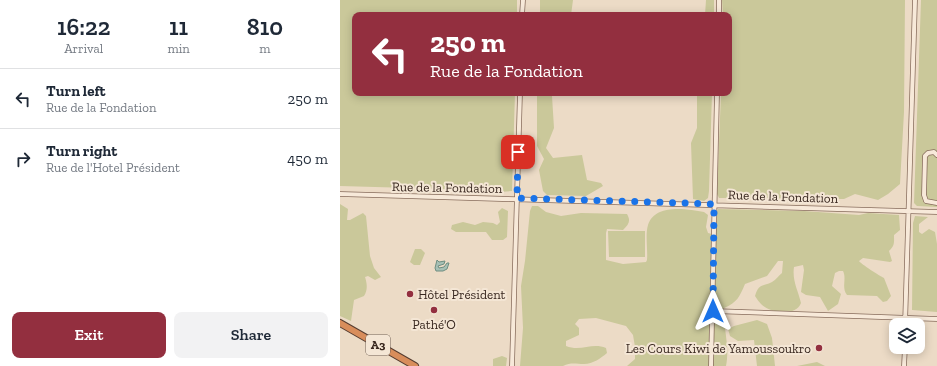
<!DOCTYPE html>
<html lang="en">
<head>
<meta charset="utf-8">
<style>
	:root { --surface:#fff; --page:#f2f2f3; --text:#1f2937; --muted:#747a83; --line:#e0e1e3; --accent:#932f3f }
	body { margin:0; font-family:"Zilla Slab",serif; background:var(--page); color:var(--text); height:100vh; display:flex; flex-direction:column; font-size:15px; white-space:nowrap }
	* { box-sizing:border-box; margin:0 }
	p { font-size:13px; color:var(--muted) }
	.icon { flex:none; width:22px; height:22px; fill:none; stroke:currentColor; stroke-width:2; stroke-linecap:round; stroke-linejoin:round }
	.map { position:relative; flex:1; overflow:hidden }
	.sheet { display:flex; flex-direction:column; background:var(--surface); width:340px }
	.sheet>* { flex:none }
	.banner { position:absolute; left:12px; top:12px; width:380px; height:84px; border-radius:8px; box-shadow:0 2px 10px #0003; background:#932f3f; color:#fff; overflow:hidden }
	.buttons { position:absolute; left:549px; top:318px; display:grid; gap:8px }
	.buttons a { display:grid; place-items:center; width:36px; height:36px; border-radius:8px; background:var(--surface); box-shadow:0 2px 10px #0003; font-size:20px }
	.pin { position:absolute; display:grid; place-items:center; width:34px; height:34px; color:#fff; margin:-17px; border-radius:8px; box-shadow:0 2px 6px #0006 }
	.me { position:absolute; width:44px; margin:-22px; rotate:0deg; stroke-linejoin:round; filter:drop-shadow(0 0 3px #0008) }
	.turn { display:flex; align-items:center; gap:14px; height:84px; padding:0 12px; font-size:18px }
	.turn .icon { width:52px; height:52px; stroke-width:2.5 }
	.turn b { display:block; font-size:28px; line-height:34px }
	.eta { display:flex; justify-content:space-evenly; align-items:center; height:68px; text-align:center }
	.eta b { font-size:24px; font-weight:600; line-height:28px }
	.cta { display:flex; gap:8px; margin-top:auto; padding:8px 12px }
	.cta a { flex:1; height:46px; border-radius:8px; background:var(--accent); color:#fff; font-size:16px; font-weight:600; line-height:46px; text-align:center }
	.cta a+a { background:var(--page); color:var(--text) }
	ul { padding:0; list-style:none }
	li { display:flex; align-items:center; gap:12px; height:60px; padding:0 12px; border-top:1px solid var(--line) }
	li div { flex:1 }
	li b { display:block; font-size:15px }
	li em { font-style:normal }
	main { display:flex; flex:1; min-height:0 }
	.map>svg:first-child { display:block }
	.green { fill:#cac89a }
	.water { fill:#a7c0b5; stroke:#6e8e81 }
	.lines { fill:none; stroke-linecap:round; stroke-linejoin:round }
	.minor-casing { stroke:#876c5c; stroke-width:5.5 }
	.highway-casing { stroke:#553c30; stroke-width:8 }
	.minor { stroke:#f7e9d9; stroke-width:4 }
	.highway { stroke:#d88d5b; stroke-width:6 }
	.route { stroke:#1a73e8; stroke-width:7; stroke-dasharray:0 12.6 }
	.poi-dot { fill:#932f3f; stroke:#f4e6d5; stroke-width:1.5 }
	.labels { text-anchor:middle; stroke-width:4; stroke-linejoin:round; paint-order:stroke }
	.shield { fill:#f4e6d5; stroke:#706056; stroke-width:1 }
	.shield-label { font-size:12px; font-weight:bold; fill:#38271f }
	.street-label { font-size:13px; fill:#38271f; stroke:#f4e6d5 }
	.poi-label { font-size:13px; fill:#38271f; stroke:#f4e6d5; text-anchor:start }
</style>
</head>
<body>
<main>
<section class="sheet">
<div class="eta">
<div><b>16:22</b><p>Arrival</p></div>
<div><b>11</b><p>min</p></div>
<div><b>810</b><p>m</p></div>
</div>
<ul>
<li><svg class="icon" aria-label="left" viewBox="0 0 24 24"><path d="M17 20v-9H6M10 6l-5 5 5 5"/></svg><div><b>Turn left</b><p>Rue de la Fondation</p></div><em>250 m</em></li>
<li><svg class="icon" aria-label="right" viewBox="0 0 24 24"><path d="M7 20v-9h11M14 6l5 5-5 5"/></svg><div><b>Turn right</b><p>Rue de l'Hotel Président</p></div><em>450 m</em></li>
</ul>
<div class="cta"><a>Exit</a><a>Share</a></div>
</section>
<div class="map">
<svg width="597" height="366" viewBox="0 0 597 366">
	<rect width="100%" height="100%" fill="#ecdbc6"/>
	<path class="green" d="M 0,0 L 177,0 L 177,15 L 15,15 L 15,93 L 175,93 L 172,191 L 147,193 L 143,190 L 119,191 L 105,189 L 0,186 Z
		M 200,0 L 233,0 L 231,15 L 200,15 Z
		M 366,0 L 374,0 L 374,15 L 365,15 Z
		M 382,0 L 565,0 L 564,112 L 560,184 L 548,194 L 538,200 L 515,194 L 504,199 L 379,198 L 377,194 L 381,93 L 389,93 L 389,15 L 383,15 Z
		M 581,0 L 597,0 L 597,207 L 577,206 L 574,203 Z
		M 197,93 L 213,93 L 212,96 L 214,128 L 206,148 L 213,158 L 242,155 L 247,180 L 261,183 L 263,186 L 246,196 L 207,195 L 203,191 L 199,170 L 204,159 L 197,146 Z
		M 357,93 L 372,93 L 369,191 L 368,198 L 364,201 L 353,199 L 351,143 L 357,128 Z
		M 0,204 L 8,209 L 7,220 L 10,220 L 23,213 L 26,216 L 30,256 L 34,268 L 41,277 L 35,280 L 28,276 L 25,277 C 27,283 28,290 24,296 L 14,300 L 11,321 L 0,316 Z
		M 192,206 L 198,206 L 206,212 L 221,216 L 241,213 L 287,214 C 291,221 289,224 283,230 L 267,229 L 266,233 L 266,260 L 283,264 L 306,262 L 307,260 C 308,250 305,235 308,225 C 315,203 347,209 364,212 L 368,215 L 366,227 L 368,233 L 372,234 L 376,231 L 377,212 L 378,209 L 464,211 L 519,215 L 528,213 L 559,215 L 560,230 L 554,235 C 554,243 555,245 549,251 L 552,261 L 550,262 L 523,258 L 519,261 C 521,264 540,276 544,278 L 551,296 L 547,301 L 543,302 L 537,296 L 507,295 C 501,287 507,279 503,271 L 499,271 L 495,273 L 492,286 L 501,294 L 498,304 L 488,311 L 480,297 L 466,295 L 461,292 L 464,270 L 463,265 L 454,267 C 452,281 458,290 461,303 C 456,317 430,313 421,304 C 419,302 417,299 415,296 C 419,283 422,287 432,282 C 436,280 439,275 442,273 L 443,261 L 438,261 L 427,276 L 405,284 C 400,296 397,303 384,308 C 383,328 390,346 386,366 L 287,366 L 295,359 L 295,347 L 293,335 L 286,326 L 256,318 L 239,319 L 235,324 L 239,328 L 239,335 L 226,341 L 226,346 C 241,352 252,342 266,348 L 267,353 C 261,358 253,364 244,364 C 236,364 231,362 223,366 L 180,366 L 183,328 L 181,286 L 185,261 L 190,211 Z
		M 162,208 L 168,211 L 167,237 L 163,240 L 152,240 L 146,232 L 116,232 L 111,229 L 112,225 L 123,222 L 135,225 L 143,222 L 153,223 L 157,225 L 160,222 L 158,212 Z
		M 575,216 L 588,217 L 579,224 L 579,232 L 582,234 L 589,229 L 595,232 L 597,244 L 597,312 L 572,310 L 573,223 Z
		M 268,231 L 305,231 L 305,257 L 269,257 Z
		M 75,249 L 81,249 L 85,253 L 80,265 L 74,265 L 70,262 Z
		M 417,320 L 427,324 L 432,338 L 435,366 L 417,366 L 414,340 L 398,341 L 390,336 L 388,329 L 394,326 Z
		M 162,356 L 167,358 L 166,366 L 153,366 L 153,359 Z
		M 477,362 L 485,366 L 457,366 Z"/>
	<path class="water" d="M 97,260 L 99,262 L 105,261 L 104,264 L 98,266 L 99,268 L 104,267 L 107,263 L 109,263 L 107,269 L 103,271 L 96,271 L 95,268 Z"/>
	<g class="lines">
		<g class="minor-casing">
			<path id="minor" d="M 182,15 L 183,0
				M 379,15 L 379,0
				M 597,155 L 594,152 L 588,153 L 585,156 L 584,195 L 586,201 L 597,203
				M 0,194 L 597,212
				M 373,311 L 597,319
				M 565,325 L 575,0
				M 172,366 L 180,93
				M 371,366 L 377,93
				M 564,366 L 565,347"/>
		</g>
		<g class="highway-casing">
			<path id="highway" d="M 0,323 L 75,366"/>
		</g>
		<use href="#minor" class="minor"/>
		<use href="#highway" class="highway"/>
	</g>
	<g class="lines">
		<path class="route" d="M 178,152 L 177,198 L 374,204 L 373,311"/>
	</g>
	<g class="poi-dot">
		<circle cx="70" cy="294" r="4"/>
		<circle cx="94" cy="310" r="4"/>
		<circle cx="479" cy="348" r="4"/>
	</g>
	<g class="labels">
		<rect class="shield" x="26" y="335" width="24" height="20" rx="3"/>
		<g class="shield-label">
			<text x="38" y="349">A3</text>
		</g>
		<g class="street-label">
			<text transform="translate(107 187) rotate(1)" y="5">Rue de la Fondation</text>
			<text transform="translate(443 196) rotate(2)" y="5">Rue de la Fondation</text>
		</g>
		<g class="poi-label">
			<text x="78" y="299">Hôtel Président</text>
			<text x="94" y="329" text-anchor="middle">Pathé'O</text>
			<text x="471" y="353" text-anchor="end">Les Cours Kiwi de Yamoussoukro</text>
		</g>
	</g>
</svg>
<div class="buttons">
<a><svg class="icon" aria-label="layers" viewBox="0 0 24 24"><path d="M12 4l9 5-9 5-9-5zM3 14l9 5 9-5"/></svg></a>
</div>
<div class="pin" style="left:178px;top:152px;background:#d93025"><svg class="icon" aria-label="arrive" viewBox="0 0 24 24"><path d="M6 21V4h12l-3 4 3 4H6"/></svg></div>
<svg class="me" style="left:373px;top:311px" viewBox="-20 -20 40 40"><path d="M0-17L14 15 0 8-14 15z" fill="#1a73e8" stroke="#fff" stroke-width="4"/></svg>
<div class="banner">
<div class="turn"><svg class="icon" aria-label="left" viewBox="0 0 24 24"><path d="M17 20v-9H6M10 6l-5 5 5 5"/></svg><div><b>250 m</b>Rue de la Fondation</div></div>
</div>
</div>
</main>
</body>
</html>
